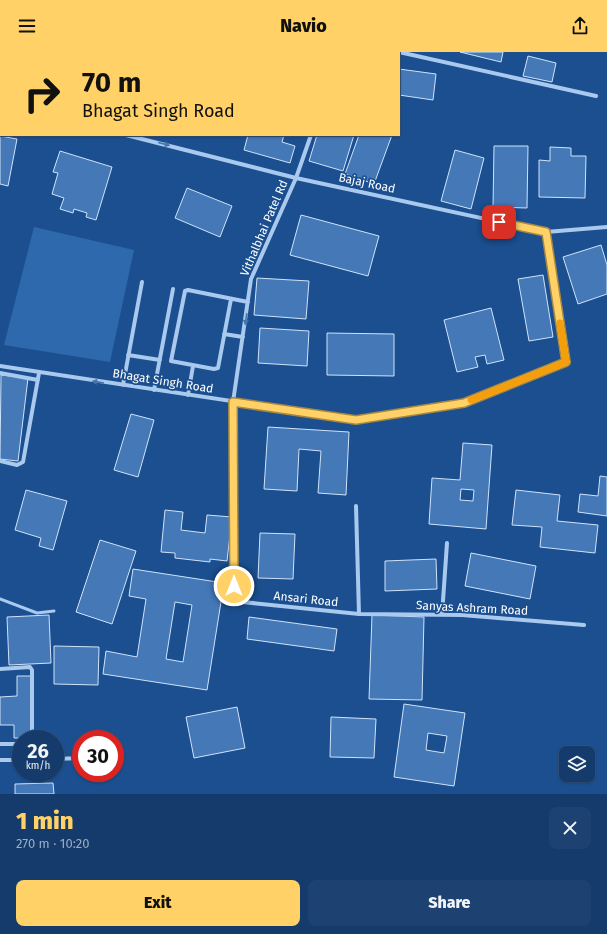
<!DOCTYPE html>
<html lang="en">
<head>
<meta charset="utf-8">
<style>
	:root { --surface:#143b6b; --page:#1d4271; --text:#f1f3f6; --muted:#9dadc1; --line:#33557e; --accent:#ffd166 }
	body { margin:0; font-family:"Fira Sans",sans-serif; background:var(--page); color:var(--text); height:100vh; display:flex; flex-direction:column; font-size:15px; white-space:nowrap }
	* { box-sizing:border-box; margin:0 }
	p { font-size:13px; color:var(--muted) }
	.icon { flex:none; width:22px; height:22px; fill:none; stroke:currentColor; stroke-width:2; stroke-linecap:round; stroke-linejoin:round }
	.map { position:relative; height:742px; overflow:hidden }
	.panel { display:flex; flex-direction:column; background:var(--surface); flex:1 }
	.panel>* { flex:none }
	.banner { position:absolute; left:0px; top:0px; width:400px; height:84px; box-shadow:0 1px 3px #0004,0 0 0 1px var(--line); background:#ffd166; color:#111; overflow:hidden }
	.fabs { position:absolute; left:559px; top:694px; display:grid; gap:8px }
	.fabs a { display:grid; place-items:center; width:36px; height:36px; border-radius:8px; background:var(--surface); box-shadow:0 1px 3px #0004,0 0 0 1px var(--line); font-size:20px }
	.speed { position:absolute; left:12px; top:678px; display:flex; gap:8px; font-size:20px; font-weight:700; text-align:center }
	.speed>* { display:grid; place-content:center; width:52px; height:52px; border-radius:50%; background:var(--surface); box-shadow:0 1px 3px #0004,0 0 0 1px var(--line); line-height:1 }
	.speed small { font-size:10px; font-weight:400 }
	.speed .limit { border:6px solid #d22; background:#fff; color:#111 }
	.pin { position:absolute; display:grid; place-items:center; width:34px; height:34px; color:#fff; margin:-17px; border-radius:8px; box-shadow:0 2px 6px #0006 }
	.me { position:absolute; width:44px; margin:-22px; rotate:0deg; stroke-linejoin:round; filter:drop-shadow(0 0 3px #0008) }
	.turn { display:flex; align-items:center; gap:14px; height:84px; padding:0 16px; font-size:18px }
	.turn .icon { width:52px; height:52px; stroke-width:2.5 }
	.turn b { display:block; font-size:28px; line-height:34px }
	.round { display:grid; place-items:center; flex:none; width:42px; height:42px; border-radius:8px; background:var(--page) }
	.overview { display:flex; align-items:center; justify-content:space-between; height:68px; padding:0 16px }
	h1 { font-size:24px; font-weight:800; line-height:30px; color:var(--accent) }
	.button { display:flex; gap:8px; margin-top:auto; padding:8px 16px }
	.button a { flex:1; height:46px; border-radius:8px; background:var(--accent); color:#111; font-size:16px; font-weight:800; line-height:46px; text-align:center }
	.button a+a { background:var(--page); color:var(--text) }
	header { display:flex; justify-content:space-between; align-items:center; height:52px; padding:0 16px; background:var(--accent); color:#111; font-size:18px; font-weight:800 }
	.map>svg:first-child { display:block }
	.green { fill:#2e69ad }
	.building { fill:#4478b7; stroke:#cfe3fa; fill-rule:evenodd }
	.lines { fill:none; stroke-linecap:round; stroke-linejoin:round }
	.service { stroke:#a9c9ee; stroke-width:3 }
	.minor { stroke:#a9c9ee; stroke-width:4 }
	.oneway { fill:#4674ac }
	.route-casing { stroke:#a68842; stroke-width:10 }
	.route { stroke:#ffd166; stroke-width:7 }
	.slow { stroke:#f59e0b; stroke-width:7 }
	.labels { text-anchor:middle; stroke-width:3.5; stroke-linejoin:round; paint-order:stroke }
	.street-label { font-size:12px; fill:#fff; stroke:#1b4f8f }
</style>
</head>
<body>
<header><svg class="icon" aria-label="menu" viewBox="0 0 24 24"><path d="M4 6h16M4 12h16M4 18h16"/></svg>Navio<svg class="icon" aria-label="share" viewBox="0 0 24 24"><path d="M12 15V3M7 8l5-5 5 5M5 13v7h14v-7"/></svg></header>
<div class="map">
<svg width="607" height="742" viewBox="0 0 607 742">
	<rect width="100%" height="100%" fill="#1b4f8f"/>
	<path class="green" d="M 34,175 L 134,198 L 110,310 L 4,293 Z"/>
	<path class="building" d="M 64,0 L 106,0 L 64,1 Z
		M 460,0 L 503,0 L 501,10 Z
		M 528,4 L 556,11 L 552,30 L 523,24 Z
		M 399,17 L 436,22 L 433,48 L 399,43 Z
		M 248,83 L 284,83 L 282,90 L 295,94 L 290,111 L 244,98 Z
		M 317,83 L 354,83 L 343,119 L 309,109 Z
		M 359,83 L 392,83 L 374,132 L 345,122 Z
		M 0,84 L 17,87 L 8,134 L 0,132 Z
		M 494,94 L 528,94 L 527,156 L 493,155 Z
		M 550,95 L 571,96 L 571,104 L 586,104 L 585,146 L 539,145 L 539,108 L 550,109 Z
		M 455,98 L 484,106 L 471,157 L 441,149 Z
		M 60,99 L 112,115 L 96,168 L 86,165 L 87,161 L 74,157 L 73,161 L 60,157 L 64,146 L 52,142 L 58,121 L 53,120 Z
		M 187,136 L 232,154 L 220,185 L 175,166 Z
		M 301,163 L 379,184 L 368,224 L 290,203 Z
		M 601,193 L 607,213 L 607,242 L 578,252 L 563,205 Z
		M 543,223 L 553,285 L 529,289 L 518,227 Z
		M 257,226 L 309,229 L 306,267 L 254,263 Z
		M 491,256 L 504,308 L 487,312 L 485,303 L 475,305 L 478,315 L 457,320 L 444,268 Z
		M 260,276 L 309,279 L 307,314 L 258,311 Z
		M 327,281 L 394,282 L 394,324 L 327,323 Z
		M 1,323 L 28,326 L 18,409 L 0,407 Z
		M 131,362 L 154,368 L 138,425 L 114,418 Z
		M 268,375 L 349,380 L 346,443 L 318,441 L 321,399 L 299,397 L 297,439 L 264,437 Z
		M 463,391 L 492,393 L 486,477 L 429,472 L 432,426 L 460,428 ZM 461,437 L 474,438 L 473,449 L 460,448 Z
		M 600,424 L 607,425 L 607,464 L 578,460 L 580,442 L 598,444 Z
		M 26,438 L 67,449 L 53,498 L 39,494 L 41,486 L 15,478 Z
		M 516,438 L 560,443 L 557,469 L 598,473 L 595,501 L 540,495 L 542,475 L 512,473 Z
		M 165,458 L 183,460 L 181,478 L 205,481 L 207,463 L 232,465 L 227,509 L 210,507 L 210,510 L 175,506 L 175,501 L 161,500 Z
		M 260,481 L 295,482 L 293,527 L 258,526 Z
		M 100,488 L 136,499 L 112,572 L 76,560 Z
		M 471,501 L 536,514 L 530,547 L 465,534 Z
		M 436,507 L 437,537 L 385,539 L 385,509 Z
		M 133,517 L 224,531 L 207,638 L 103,622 L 106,599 L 137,605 L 146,547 L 129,544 ZM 175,550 L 192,553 L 183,610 L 166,607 Z
		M 49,563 L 51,611 L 9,613 L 7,565 Z
		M 372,563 L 424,565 L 422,648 L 369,647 Z
		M 249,565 L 337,577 L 334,599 L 247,587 Z
		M 54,594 L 99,595 L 98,633 L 54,632 Z
		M 17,624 L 31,624 L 32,686 L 14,686 L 14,673 L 0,673 L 0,645 L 17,644 Z
		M 404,652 L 465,661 L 454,734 L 394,725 ZM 428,681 L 447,684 L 444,701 L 426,698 Z
		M 237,655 L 245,696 L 194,706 L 186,665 Z
		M 331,665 L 376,667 L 374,706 L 330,705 Z
		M 53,731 L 54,742 L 15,742 L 15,732 Z"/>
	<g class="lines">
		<path class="service" d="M 0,547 L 37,561 L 54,559"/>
		<path class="minor" d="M 399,0 L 596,44
			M 340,1 L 341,0
			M 0,51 L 1,52
			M 126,83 L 296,126 L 546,180 L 607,175
			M 311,83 L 296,126 L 251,227 L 233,350 L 233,549 L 359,562 L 462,563 L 584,573
			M 231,247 L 218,316 L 214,317 L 171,309 L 185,239 L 188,238 L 248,250
			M 224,282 L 243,285
			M 128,303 L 160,308
			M 0,314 L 357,368 L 464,351 L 566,310 L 546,180
			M 0,321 L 38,328
			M 123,333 L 142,230
			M 154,338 L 173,237
			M 188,343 L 193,314
			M 0,409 L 17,413 L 23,410 L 39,321
			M 356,454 L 359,562
			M 442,563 L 447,491
			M 0,617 L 30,615 L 32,618 L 32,687
			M 0,692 L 21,692
			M 55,707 L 81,706
			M 0,708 L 21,708"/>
	</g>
	<defs><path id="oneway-solid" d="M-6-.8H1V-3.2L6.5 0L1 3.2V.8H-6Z"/></defs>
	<g class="oneway">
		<use href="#oneway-solid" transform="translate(164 92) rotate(14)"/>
		<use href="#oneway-solid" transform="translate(246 267) rotate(98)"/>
		<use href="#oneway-solid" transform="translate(98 330) rotate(-171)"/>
	</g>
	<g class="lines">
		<g class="route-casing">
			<path id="route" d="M 234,534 L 233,350 L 356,368 L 464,351 L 566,310 L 546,180 L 499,170"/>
		</g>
		<use href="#route" class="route"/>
		<path class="slow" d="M 471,348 L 566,310 L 560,271"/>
	</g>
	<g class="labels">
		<g class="street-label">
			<text transform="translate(367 131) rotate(12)" y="4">Bajaj Road</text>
			<text transform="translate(264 176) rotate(-67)" y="4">Vithalbhai Patel Rd</text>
			<text transform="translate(163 329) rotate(9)" y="4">Bhagat Singh Road</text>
			<text transform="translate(306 547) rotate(6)" y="4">Ansari Road</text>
			<text transform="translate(472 556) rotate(3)" y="4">Sanyas Ashram Road</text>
		</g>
	</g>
</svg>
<div class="fabs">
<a><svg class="icon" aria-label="layers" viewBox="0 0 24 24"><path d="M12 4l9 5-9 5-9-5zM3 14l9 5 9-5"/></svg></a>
</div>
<div class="speed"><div>26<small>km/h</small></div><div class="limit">30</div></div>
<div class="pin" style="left:499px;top:170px;background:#d93025"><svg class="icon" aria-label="arrive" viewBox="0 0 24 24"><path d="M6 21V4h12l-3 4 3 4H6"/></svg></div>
<svg class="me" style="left:234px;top:534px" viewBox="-20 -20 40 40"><circle r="17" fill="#ffd166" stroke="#fff" stroke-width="3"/><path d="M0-11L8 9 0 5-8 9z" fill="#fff"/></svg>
<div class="banner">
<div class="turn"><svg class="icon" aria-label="right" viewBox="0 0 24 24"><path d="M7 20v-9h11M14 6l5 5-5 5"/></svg><div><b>70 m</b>Bhagat Singh Road</div></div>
</div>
</div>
<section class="panel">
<div class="overview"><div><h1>1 min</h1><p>270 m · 10:20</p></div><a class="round"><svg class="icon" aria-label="close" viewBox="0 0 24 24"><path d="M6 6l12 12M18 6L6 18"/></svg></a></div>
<div class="button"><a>Exit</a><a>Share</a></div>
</section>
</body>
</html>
